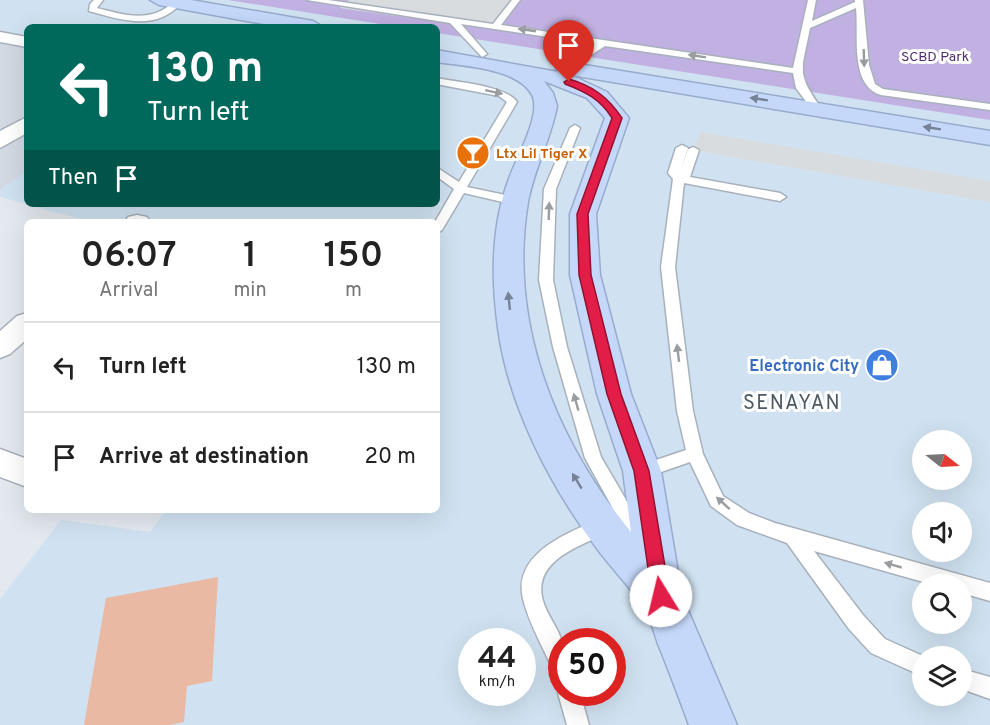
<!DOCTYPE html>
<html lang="en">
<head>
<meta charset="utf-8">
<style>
	:root { --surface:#fff; --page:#f6f6f6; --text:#222; --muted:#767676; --line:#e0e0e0 }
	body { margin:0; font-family:Overpass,sans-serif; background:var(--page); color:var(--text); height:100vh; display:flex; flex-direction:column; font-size:22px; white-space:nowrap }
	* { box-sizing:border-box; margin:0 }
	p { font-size:20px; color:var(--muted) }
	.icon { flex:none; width:33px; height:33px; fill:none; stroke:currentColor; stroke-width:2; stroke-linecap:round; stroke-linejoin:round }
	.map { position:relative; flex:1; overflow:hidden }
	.panel { position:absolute; left:24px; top:219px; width:416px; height:294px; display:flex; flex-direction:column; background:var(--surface); border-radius:9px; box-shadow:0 6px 24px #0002 }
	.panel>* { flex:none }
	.guide { position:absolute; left:24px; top:24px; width:416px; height:183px; border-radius:9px; box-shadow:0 6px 24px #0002; background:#00695c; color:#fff; overflow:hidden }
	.needle { width:39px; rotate:108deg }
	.tools { position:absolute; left:912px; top:430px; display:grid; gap:12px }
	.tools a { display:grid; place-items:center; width:60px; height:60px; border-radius:50%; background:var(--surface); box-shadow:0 6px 24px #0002; font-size:30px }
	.speed { position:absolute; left:458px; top:628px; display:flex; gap:12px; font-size:30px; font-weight:700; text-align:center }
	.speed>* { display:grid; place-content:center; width:78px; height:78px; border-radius:50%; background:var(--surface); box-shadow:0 6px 24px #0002; line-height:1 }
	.speed small { font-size:15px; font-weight:400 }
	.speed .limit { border:9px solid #d22; background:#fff; color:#111 }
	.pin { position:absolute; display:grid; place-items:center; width:51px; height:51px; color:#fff; margin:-62px -26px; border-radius:50% 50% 50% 0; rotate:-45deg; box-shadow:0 0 6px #0007 }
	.pin .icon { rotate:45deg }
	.me { position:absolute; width:66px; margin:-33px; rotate:351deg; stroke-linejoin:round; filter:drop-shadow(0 0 4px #0008) }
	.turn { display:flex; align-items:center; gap:21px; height:126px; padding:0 24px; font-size:27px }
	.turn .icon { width:78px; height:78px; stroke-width:2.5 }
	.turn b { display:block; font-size:42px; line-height:51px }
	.then { display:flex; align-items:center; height:57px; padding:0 24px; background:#0003; gap:12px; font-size:22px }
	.eta { display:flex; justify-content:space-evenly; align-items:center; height:102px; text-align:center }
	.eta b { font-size:36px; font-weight:600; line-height:42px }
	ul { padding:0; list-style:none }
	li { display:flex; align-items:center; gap:18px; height:90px; padding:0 24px; border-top:2px solid var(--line) }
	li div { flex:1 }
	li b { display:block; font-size:22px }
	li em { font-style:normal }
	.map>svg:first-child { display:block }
	.residential { fill:#d3dae4 }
	.commercial { fill:#d0e2f1; fill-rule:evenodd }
	.green { fill:#c1b0e2 }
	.parking { fill:#d9dcde }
	.water { fill:#e9b9a4 }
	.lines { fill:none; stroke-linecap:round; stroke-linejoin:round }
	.service-casing { stroke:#a8b1bb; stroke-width:3 }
	.minor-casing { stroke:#a8b1bb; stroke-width:3 }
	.secondary-casing { stroke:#97abcd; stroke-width:3 }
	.service { fill:#fff; fill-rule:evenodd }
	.minor { fill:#fff; fill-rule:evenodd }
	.secondary { fill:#c5d8fa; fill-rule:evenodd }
	.oneway { fill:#9a9da0 }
	.oneway2 { fill:#768295 }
	.route { fill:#e11d48; stroke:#92132f; stroke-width:1.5 }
	.labels { text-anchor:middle; stroke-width:6; stroke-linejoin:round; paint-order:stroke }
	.far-park-label { font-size:14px; fill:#4e2d6e; stroke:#fff }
	.far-food-label { font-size:14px; font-weight:bold; fill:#c56008; stroke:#fff; text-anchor:start }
	.shop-label { font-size:16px; font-weight:bold; fill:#366cbe; stroke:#fff; text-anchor:end }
	.quarter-label { font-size:20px; letter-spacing:1.5px; fill:#4d5964; stroke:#fff }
</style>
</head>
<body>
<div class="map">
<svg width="990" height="725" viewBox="0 0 990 725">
	<rect width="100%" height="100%" fill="#e4e9f0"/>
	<path class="residential" d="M 0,35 L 27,40 L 27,171 L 0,190 Z"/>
	<path class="commercial" d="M 0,0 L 990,0 L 990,725 L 0,725 L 0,599 L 61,520 L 150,532 L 166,510 L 436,510 L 436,222 L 91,222 L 0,197 L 0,190 L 27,171 L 27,204 L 436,204 L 436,27 L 27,27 L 27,40 L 0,35 ZM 922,441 L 962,441 L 962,480 L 922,480 ZM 922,513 L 962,513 L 962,552 L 922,552 ZM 922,585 L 962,585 L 962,624 L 922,624 ZM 471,642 L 522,642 L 522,693 L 471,693 ZM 561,642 L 612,642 L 612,693 L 561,693 ZM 922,657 L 962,657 L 962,696 L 922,696 Z"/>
	<path class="green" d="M 228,0 L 990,0 L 990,120 L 437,33 L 436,27 L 399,27 Z"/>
	<path class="parking" d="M 349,0 L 512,0 L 489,29 L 340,8 Z
		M 700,132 L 990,181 L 990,202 L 693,150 Z"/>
	<path class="water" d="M 218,577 L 212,681 L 187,686 L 184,722 L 169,725 L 84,725 L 106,598 Z"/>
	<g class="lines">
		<g class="service-casing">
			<path id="service" d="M 94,0 L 103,0 L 97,8 C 124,15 152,24 174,1 L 181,3 C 157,32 120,20 89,11 L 90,4 Z
				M 307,0 L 328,0 L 493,24 L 512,0 L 520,0 L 501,25 L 793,68 L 808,0 L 816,0 L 812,21 L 855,2 L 855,0 L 863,0 L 869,65 L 875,84 L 883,89 L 990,104 L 990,110 L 881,95 C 849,85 859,35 856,8 L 810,28 C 802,71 795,72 822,109 L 817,112 L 813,111 L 796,88 L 793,73 L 605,46 L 566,71 L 561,68 L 563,66 L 595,44 L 461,24 L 487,54 L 482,57 L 450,23 Z
				M 436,78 C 456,82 507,86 517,102 L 467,187 L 519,198 L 521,201 L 515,205 L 464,193 L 442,230 L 436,234 L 436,222 L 435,222 L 454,189 L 436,176 L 436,167 L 459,182 L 507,102 L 499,96 L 436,84 Z
				M 575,125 L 580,128 L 556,189 L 553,280 L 567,347 L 601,457 L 625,498 L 648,546 L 646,552 L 639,554 L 632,552 L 612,507 L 585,458 L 553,347 L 539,280 L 544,189 L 570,128 Z
				M 682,145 L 688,148 L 680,173 L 687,150 L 693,147 L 699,150 L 690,177 L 780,193 L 786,197 L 780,201 L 684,183 L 675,267 L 693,411 L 703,454 L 723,496 L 749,513 L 775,523 L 990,583 L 990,601 L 962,593 L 962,585 L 934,585 L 814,551 L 863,615 L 885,639 L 925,657 L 922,657 L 922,676 L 871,653 L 849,629 L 787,543 L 737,525 L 711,506 L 690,462 L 641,479 L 635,477 L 632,472 L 635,467 L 686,450 L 677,411 L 661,267 L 673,179 L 668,173 L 676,148 Z
				M 604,518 L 610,520 L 613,526 L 610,532 C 582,545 531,560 543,601 C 547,615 557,626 561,639 C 563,647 561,665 561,675 L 554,672 C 544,649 529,624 523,599 C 512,553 570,531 604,518 Z
				M 962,669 L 990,677 L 990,699 L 962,689 Z
				M 561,687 L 561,693 L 580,693 L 589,725 L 567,725 L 558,693 Z"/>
		</g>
		<g class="minor-casing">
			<path id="minor" d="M 0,32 L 27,37 L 27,47 L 0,42 Z
				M 27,117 L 27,133 L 0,148 L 0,131 Z
				M 137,215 L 147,217 L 150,222 L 125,222 L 128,217 Z
				M 27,313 L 27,339 L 10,354 L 0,358 L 0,331 L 17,316 Z
				M 0,449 L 27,459 L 27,487 L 0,477 Z"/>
		</g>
		<g class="secondary-casing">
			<path id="secondary" d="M 150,0 L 191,0 L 313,21 L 323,27 L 280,27 L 159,5 Z
				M 436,50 L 558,72 L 556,68 L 559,64 L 566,62 L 990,131 L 990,145 L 571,75 L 607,92 L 629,118 L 596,214 L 600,275 L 631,394 L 661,471 L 682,596 L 737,725 L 689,725 C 679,698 669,671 658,644 C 654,632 650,617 643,607 C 629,585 610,567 595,546 C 550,485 508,405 498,328 C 491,278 491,224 510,176 C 517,157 542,113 532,95 C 518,68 463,66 436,62 ZM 544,81 L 587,98 L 605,118 L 570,214 L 570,275 L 597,394 L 623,471 L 631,532 C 555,439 508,322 528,202 C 534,169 551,139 557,106 L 553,93 Z"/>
		</g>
		<use href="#service" class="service"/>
		<use href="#minor" class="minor"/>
		<use href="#secondary" class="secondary"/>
	</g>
	<defs><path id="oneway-solid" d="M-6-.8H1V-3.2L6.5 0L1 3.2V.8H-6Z" transform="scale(1.5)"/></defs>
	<g class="oneway">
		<use href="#oneway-solid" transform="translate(527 30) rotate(-172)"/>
		<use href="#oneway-solid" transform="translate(697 56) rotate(-171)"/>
		<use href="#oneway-solid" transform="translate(864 58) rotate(88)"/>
		<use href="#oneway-solid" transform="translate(494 92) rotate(12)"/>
		<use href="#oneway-solid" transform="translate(549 211) rotate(-88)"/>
		<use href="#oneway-solid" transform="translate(678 353) rotate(-97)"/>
		<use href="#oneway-solid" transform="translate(576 402) rotate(-106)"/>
		<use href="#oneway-solid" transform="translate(723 503) rotate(-138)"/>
		<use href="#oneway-solid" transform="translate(893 565) rotate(-164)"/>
	</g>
	<g class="oneway2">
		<use href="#oneway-solid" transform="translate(759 99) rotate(-171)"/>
		<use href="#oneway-solid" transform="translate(932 128) rotate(-171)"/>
		<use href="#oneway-solid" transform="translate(509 301) rotate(-96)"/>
		<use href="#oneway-solid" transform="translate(577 481) rotate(-121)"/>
	</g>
	<path class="route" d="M 569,79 C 593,86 608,97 622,118 L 588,214 L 591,275 L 621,394 L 649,471 L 670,596 L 667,602 L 661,604 L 655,602 L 652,596 L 634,471 L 607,394 L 579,275 L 577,214 L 612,118 C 600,99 586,92 565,84 L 564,82 Z"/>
	<defs>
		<g id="bar-disc" transform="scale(1.725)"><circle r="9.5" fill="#e8710a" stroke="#fff"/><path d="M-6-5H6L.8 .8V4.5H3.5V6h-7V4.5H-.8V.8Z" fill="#fff"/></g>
		<g id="shop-disc" transform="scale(1.725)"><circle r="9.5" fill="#3f7fe0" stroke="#fff"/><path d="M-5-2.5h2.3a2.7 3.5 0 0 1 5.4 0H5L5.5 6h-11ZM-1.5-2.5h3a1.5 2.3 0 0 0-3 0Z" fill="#fff"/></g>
	</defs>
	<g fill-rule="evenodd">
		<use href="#bar-disc" x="473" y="153"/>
		<use href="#shop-disc" x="882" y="365"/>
	</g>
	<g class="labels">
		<g class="far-park-label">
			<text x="935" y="61">SCBD Park</text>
		</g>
		<g class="far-food-label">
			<text x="496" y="158">Ltx Lil Tiger X</text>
		</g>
		<g class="shop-label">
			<text x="859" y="371">Electronic City</text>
		</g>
		<g class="quarter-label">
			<text x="792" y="409">SENAYAN</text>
		</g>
	</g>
</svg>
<div class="tools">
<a><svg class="needle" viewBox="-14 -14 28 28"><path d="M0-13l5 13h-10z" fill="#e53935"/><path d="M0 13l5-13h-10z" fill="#767676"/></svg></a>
<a><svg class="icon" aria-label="sound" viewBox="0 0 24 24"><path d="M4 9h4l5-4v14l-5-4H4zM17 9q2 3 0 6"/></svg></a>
<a><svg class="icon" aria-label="search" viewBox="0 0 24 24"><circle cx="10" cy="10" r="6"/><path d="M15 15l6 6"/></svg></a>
<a><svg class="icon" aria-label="layers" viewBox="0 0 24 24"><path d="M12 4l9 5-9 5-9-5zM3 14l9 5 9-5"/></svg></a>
</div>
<div class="speed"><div>44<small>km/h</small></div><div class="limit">50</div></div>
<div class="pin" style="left:569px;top:82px;background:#d93025"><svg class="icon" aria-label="arrive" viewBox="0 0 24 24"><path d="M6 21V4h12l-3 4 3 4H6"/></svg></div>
<svg class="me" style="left:661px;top:596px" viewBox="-20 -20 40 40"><circle r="19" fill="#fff"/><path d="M0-13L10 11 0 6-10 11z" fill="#e11d48"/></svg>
<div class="guide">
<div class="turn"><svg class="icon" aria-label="left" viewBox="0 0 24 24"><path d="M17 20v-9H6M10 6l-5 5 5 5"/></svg><div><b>130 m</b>Turn left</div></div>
<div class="then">Then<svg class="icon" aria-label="arrive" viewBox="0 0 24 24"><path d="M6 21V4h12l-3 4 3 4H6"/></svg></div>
</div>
<section class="panel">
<div class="eta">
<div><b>06:07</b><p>Arrival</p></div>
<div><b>1</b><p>min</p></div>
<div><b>150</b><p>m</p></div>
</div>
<ul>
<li><svg class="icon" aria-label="left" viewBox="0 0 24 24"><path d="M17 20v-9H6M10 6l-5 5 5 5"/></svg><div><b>Turn left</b></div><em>130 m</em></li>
<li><svg class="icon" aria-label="arrive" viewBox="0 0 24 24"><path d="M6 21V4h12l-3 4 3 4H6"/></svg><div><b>Arrive at destination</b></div><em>20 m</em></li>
</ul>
</section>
</div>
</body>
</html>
